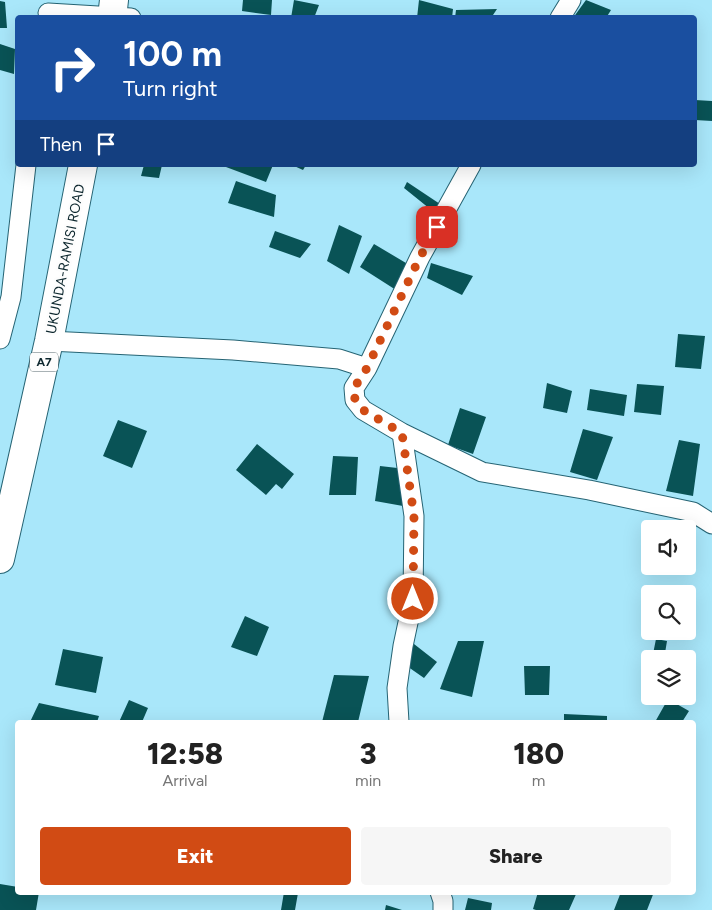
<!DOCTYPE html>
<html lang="en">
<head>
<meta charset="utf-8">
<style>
	:root { --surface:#fff; --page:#f6f6f6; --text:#222; --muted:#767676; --accent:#d14b14 }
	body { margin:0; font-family:Figtree,sans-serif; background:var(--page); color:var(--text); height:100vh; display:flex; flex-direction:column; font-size:19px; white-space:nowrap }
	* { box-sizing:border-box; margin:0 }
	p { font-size:16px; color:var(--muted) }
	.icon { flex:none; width:28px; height:28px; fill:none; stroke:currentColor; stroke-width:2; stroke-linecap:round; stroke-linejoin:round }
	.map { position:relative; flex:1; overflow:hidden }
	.details { position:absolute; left:15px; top:720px; width:681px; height:175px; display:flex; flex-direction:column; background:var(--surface); border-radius:5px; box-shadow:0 5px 20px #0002 }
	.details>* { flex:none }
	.top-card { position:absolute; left:15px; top:15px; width:682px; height:152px; border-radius:5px; box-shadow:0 5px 20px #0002; background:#1a4fa0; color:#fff; overflow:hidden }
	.fabs { position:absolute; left:641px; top:520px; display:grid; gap:10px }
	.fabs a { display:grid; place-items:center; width:55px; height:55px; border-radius:5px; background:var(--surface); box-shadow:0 5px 20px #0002; font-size:25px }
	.pin { position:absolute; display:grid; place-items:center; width:42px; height:42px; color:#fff; margin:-21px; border-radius:10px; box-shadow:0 2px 8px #0006 }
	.me { position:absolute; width:55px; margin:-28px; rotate:0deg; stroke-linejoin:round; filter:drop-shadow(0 0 4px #0008) }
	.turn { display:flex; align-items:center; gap:18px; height:105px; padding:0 25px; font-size:22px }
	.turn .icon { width:65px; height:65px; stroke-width:2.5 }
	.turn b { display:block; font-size:35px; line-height:42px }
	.then { display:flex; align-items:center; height:48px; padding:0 25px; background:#0003; gap:10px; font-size:19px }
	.eta { display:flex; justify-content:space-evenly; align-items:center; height:85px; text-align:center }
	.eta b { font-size:30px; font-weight:800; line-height:35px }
	.button { display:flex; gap:10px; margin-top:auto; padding:10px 25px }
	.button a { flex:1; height:58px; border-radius:5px; background:var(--accent); color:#fff; font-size:20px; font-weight:800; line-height:58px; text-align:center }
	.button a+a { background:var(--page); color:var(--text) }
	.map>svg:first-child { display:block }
	.building { fill:#095356 }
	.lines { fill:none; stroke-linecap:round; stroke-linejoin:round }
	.minor-casing { stroke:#266474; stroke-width:21 }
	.highway-casing { stroke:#266474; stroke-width:30 }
	.minor { stroke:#fff; stroke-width:19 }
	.highway { stroke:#fff; stroke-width:28 }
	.route { stroke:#d14b14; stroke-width:9; stroke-dasharray:0 16.2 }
	.labels { text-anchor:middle; stroke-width:5; stroke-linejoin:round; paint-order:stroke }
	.shield { fill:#fdfdfd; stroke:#55676c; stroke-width:1 }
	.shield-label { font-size:12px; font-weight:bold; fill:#0d272e }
	.street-label { font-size:14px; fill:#0d272e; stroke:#fdfdfd }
</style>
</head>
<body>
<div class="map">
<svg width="712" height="910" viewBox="0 0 712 910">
	<rect width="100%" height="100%" fill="#a9e7fa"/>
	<path class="building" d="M 243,0 L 272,0 L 271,15 L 242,11 Z
		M 294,0 L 319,5 L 314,18 L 291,18 Z
		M 419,0 L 453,9 L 452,18 L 417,18 Z
		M 586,0 L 611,10 L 606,18 L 573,18 Z
		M 0,1 L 5,2 L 7,28 L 0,28 Z
		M 497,9 L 491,18 L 455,18 L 456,10 Z
		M 0,44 L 15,49 L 14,74 L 0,70 Z
		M 695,100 L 712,101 L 712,121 L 695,120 Z
		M 144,165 L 162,165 L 159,178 L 141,176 Z
		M 226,165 L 273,165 L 266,182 L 226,167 Z
		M 292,165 L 306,165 L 303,170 Z
		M 236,181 L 276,195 L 274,217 L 228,203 Z
		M 407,182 L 446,208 L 440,217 L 404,188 Z
		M 339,225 L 362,236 L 349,274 L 327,261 Z
		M 275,231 L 311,244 L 300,258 L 269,247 Z
		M 374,244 L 411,266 L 396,290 L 360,267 Z
		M 431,263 L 473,276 L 462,295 L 427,278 Z
		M 678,334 L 705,336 L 701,369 L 675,367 Z
		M 547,383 L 572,391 L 567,413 L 543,408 Z
		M 637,384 L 664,386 L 661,415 L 634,412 Z
		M 590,389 L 627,395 L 624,416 L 587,410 Z
		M 460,408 L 486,417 L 473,454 L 448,445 Z
		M 118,420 L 147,431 L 132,468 L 103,456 Z
		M 583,429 L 613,437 L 597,480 L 570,472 Z
		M 679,440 L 700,444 L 693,496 L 666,491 Z
		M 257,444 L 294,474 L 282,489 L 276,484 L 266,495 L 236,470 Z
		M 333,456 L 358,457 L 356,495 L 329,495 Z
		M 380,466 L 406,469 L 403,506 L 375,501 Z
		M 245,616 L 269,627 L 257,656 L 231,647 Z
		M 656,639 L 667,641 L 664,659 L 652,659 Z
		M 458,641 L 484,641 L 472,697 L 440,689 Z
		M 414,644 L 437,662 L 424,678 L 404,664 Z
		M 63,649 L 103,657 L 96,693 L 55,685 Z
		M 524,666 L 550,666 L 549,695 L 525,695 Z
		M 334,675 L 369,676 L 358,722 L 322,722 Z
		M 668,699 L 689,711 L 682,722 L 655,722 Z
		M 129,700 L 148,708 L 142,722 L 119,722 Z
		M 39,703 L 99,716 L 97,722 L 30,722 Z
		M 564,714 L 607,716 L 607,722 L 564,722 Z
		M 0,884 L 18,887 L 18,892 L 39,892 L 36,910 L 0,910 Z
		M 284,892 L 298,893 L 295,910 L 281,910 Z
		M 538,892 L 577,892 L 569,910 L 536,910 L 533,909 Z
		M 621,892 L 654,892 L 647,910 L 614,910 Z
		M 468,898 L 492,903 L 491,910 L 465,910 Z
		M 386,905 L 402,910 L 385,910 Z"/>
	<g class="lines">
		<g class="minor-casing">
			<path id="minor" d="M 48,13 L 131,18
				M 560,18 L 571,0
				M 471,165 L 420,257 L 367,368 L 354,388 L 355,400 L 363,410 L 402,433 L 482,472 L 589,490 L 693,512 L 712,524
				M 0,339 L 11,297 L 26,165
				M 49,341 L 233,350 L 339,359 L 367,368
				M 399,722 L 397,688 L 403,646 L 413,599 L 414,516 L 402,433
				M 440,892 L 443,901 L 443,910"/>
		</g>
		<g class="highway-casing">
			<path id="highway" d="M 112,18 L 114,0
				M 0,559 L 49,341 L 83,165"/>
		</g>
		<use href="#minor" class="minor"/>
		<use href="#highway" class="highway"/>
	</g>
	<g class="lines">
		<path class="route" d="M 413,599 L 414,516 L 402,433 L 363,410 L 355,400 L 354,388 L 367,368 L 420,257 L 437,227"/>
	</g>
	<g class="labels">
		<rect class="shield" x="30" y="352.5" width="28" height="19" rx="4"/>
		<g class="shield-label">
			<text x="44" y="366">A7</text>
		</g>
		<g class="street-label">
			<text transform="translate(65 259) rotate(-79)" y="5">UKUNDA-RAMISI ROAD</text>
		</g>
	</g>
</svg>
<div class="fabs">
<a><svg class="icon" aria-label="sound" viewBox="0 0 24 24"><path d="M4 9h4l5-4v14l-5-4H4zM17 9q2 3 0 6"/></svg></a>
<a><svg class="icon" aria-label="search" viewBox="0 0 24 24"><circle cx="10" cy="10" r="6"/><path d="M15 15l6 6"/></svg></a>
<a><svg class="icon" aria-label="layers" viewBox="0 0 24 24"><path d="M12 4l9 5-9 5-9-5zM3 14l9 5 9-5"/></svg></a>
</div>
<div class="pin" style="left:437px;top:227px;background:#d93025"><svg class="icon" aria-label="arrive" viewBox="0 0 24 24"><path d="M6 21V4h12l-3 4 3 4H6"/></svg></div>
<svg class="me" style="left:413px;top:599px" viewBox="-20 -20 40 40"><circle r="17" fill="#d14b14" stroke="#fff" stroke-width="3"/><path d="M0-11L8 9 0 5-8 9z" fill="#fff"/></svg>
<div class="top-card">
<div class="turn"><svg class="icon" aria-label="right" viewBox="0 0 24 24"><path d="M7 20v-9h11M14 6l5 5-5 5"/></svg><div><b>100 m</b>Turn right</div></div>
<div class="then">Then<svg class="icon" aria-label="arrive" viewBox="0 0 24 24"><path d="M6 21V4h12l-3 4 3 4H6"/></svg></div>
</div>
<section class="details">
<div class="eta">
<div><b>12:58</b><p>Arrival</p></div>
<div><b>3</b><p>min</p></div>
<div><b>180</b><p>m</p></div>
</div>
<div class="button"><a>Exit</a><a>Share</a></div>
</section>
</div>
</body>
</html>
